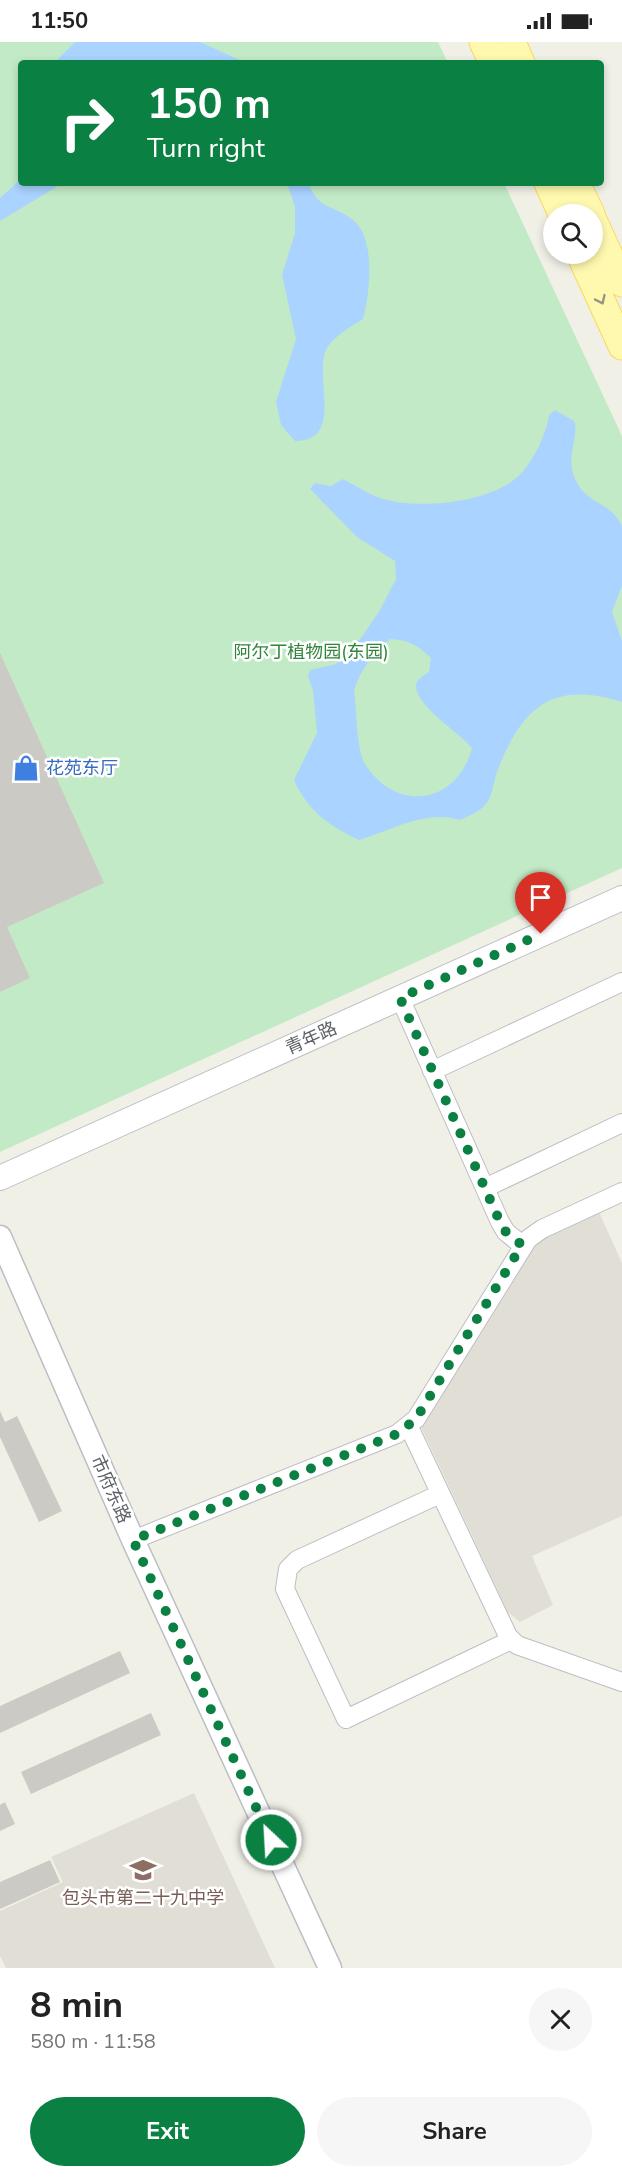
<!DOCTYPE html>
<html lang="en">
<head>
<meta charset="utf-8">
<style>
	:root { --surface:#fff; --page:#f6f6f6; --text:#222; --muted:#767676; --accent:#0b8043 }
	body { margin:0; font-family:"Nunito Sans","Noto Sans SC",sans-serif; background:var(--page); color:var(--text); height:100vh; display:flex; flex-direction:column; font-size:22px; white-space:nowrap }
	* { box-sizing:border-box; margin:0 }
	p { font-size:20px; color:var(--muted) }
	.icon { flex:none; width:33px; height:33px; fill:none; stroke:currentColor; stroke-width:2; stroke-linecap:round; stroke-linejoin:round }
	.map { position:relative; height:1926px; overflow:hidden }
	.side { display:flex; flex-direction:column; background:var(--surface); flex:1 }
	.side>* { flex:none }
	.banner { position:absolute; left:18px; top:18px; width:586px; height:126px; border-radius:6px; box-shadow:0 3px 9px #0003; background:#0b8043; color:#fff; overflow:hidden }
	.buttons { position:absolute; left:543px; top:162px; display:grid; gap:12px }
	.buttons a { display:grid; place-items:center; width:60px; height:60px; border-radius:50%; background:var(--surface); box-shadow:0 3px 9px #0003; font-size:30px }
	.pin { position:absolute; display:grid; place-items:center; width:51px; height:51px; color:#fff; margin:-62px -26px; border-radius:50% 50% 50% 0; rotate:-45deg; box-shadow:0 0 6px #0007 }
	.pin .icon { rotate:45deg }
	.me { position:absolute; width:66px; margin:-33px; rotate:335deg; stroke-linejoin:round; filter:drop-shadow(0 0 4px #0008) }
	.turn { display:flex; align-items:center; gap:21px; height:126px; padding:0 30px; font-size:27px }
	.turn .icon { width:78px; height:78px; stroke-width:2.5 }
	.turn b { display:block; font-size:42px; line-height:51px }
	.round { display:grid; place-items:center; flex:none; width:63px; height:63px; border-radius:32px; background:var(--page) }
	.headline { display:flex; align-items:center; justify-content:space-between; height:102px; padding:0 30px }
	h1 { font-size:36px; font-weight:700; line-height:45px }
	.action { display:flex; gap:12px; margin-top:auto; padding:12px 30px }
	.action a { flex:1; height:69px; border-radius:36px; background:var(--accent); color:#fff; font-size:24px; font-weight:700; line-height:69px; text-align:center }
	.action a+a { background:var(--page); color:var(--text) }
	.status { display:flex; justify-content:space-between; align-items:center; height:42px; padding:0 30px; background:var(--surface); direction:ltr }
	.status svg { height:16px; fill:currentColor }
	.map>svg:first-child { display:block }
	.education { fill:#e1dfd5 }
	.green { fill:#c3eac6 }
	.water { fill:#aad3ff; fill-rule:evenodd }
	.building { fill:#cccac4 }
	.lines { fill:none; stroke-linecap:round; stroke-linejoin:round }
	.minor-casing { stroke:#bcbec3; stroke-width:20 }
	.tertiary-casing { stroke:#bcbec3; stroke-width:25 }
	.secondary-casing { stroke:#bcbfc5; stroke-width:26 }
	.primary-casing { stroke:#f9d959; stroke-width:29 }
	.minor { stroke:#fff; stroke-width:18 }
	.tertiary { stroke:#fff; stroke-width:22 }
	.secondary { stroke:#fff; stroke-width:24 }
	.primary { stroke:#fff9af; stroke-width:27 }
	.oneway { stroke:#969781 }
	.route { stroke:#0b8043; stroke-width:10; stroke-dasharray:0 18 }
	.labels { text-anchor:middle; stroke-width:5; stroke-linejoin:round; paint-order:stroke }
	.park-label { font-size:18px; fill:#30853b; stroke:#fff }
	.shop-label { font-size:18px; fill:#366cbe; stroke:#fff; text-anchor:start }
	.street-label { font-size:18px; fill:#5e6268; stroke:#fff }
	.education-label { font-size:18px; fill:#785e54; stroke:#fff }
</style>
</head>
<body>
<div class="status"><b>11:50</b><svg viewBox="0 0 49 12"><path d="M0 12V9h3v3zM5 12V6h3v6zM10 12V3h3v9zM15 12V0h3v12zM26 1h20v11H26zM47 4h2v5h-2z"/></svg></div>
<div class="map">
<svg width="622" height="1926" viewBox="0 0 622 1926">
	<rect width="100%" height="100%" fill="#f1f0e7"/>
	<path class="education" d="M 599,1170 L 622,1221 L 622,1474 L 532,1514 L 553,1563 L 520,1580 L 508,1570 L 421,1385 L 525,1213 L 539,1197 Z
		M 194,1751 L 275,1926 L 6,1926 L 0,1914 L 0,1869 L 63,1840 L 51,1815 Z"/>
	<path class="green" d="M 0,0 L 438,0 L 448,21 L 21,21 L 21,141 L 504,141 L 622,394 L 622,826 L 0,1110 Z"/>
	<path class="water" d="M 75,0 L 200,0 L 246,21 L 54,21 Z
		M 21,137 L 21,141 L 63,141 L 0,179 L 0,156 Z
		M 287,141 L 308,141 C 321,170 331,161 353,178 C 376,195 370,252 363,277 C 351,285 335,293 327,306 C 312,333 346,399 295,399 L 281,383 L 276,360 L 296,297 L 282,233 L 295,191 L 295,165 Z
		M 555,368 L 574,379 C 580,396 564,414 576,439 C 589,464 609,458 622,484 L 622,544 L 612,570 L 622,599 L 622,660 C 552,638 522,665 497,730 C 494,739 493,749 489,757 C 484,768 471,773 460,778 C 426,767 392,788 359,798 C 329,784 308,769 294,738 L 317,691 L 313,649 L 308,634 L 310,628 L 336,622 L 361,596 L 380,568 L 396,537 L 395,519 L 357,495 L 310,447 L 315,441 L 331,444 L 343,437 C 355,443 368,452 380,456 C 416,468 480,461 511,440 C 530,428 546,394 549,373 ZM 390,597 C 408,598 418,603 431,616 L 429,630 C 424,633 417,637 416,643 C 415,664 460,691 472,706 C 457,762 397,772 365,722 C 356,707 357,667 354,649 C 360,628 374,610 390,597 Z"/>
	<path class="building" d="M 0,611 L 104,841 L 7,885 L 30,936 L 0,950 Z
		M 0,1369 L 5,1380 L 17,1374 L 62,1469 L 39,1480 L 0,1395 Z
		M 120,1609 L 130,1631 L 0,1691 L 0,1664 Z
		M 151,1671 L 161,1693 L 31,1752 L 21,1730 Z
		M 5,1760 L 15,1782 L 0,1789 L 0,1763 Z
		M 50,1818 L 60,1840 L 0,1867 L 0,1840 Z"/>
	<g class="lines">
		<g class="minor-casing">
			<path id="minor" d="M 400,956 L 500,1180 L 506,1190 L 522,1203
				M 432,1029 L 622,940
				M 485,1146 L 622,1081
				M 409,1385 L 508,1594 L 517,1603 L 622,1640
				M 440,1452 L 297,1518 L 288,1527 L 285,1547 L 346,1677 L 511,1598
				M 133,1498 L 397,1392 L 416,1377 L 528,1197 L 542,1187 L 622,1150"/>
		</g>
		<g class="tertiary-casing">
			<path id="tertiary" d="M 0,1195 L 133,1498 L 330,1926"/>
		</g>
		<g class="secondary-casing">
			<path id="secondary" d="M 0,1136 L 622,856"/>
		</g>
		<g class="primary-casing">
			<path id="primary" d="M 483,0 L 493,21
				M 512,0 L 521,21
				M 548,141 L 562,172
				M 576,141 L 591,172
				M 592,176 L 622,241
				M 580,212 L 622,304"/>
		</g>
		<use href="#minor" class="minor"/>
		<use href="#tertiary" class="tertiary"/>
		<use href="#secondary" class="secondary"/>
		<use href="#primary" class="primary"/>
	</g>
	<defs><path id="oneway-chevron" d="M-2-3.5L2.5 0L-2 3.5" fill="none" stroke-width="1.6" stroke-linecap="round" stroke-linejoin="round" transform="scale(1.5)"/></defs>
	<use class="oneway" href="#oneway-chevron" transform="translate(601 258) rotate(65)"/>
	<g class="lines">
		<path class="route" d="M 271,1798 L 133,1498 L 397,1392 L 416,1377 L 522,1203 L 506,1190 L 500,1180 L 400,956 L 541,892"/>
	</g>
	<defs>
		<g id="shop-bare" transform="scale(2.07)"><path d="M-5-2.5h2.3a2.7 3.5 0 0 1 5.4 0H5L5.5 6h-11ZM-1.5-2.5h3a1.5 2.3 0 0 0-3 0Z" fill="#3f7fe0" stroke="#fff" stroke-width="2.5" paint-order="stroke"/></g>
		<g id="school-bare" transform="scale(2.07)"><path d="M0-5L7-2L0 1L-7-2ZM-4 1L0 2.5L4 1V4Q0 6-4 4Z" fill="#8d6e63" stroke="#fff" stroke-width="2.5" paint-order="stroke"/></g>
	</defs>
	<g fill-rule="evenodd">
		<use href="#shop-bare" x="26" y="726"/>
		<use href="#school-bare" x="143" y="1828"/>
	</g>
	<g class="labels">
		<g class="park-label">
			<text x="311" y="616">阿尔丁植物园(东园)</text>
		</g>
		<g class="shop-label">
			<text x="46" y="732">花苑东厅</text>
		</g>
		<g class="street-label">
			<text transform="translate(311 996) rotate(-24)" y="6">青年路</text>
			<text transform="translate(111 1447) rotate(66)" y="6">市府东路</text>
		</g>
		<g class="education-label">
			<text x="143" y="1862">包头市第二十九中学</text>
		</g>
	</g>
</svg>
<div class="buttons">
<a><svg class="icon" aria-label="search" viewBox="0 0 24 24"><circle cx="10" cy="10" r="6"/><path d="M15 15l6 6"/></svg></a>
</div>
<div class="pin" style="left:541px;top:892px;background:#d93025"><svg class="icon" aria-label="arrive" viewBox="0 0 24 24"><path d="M6 21V4h12l-3 4 3 4H6"/></svg></div>
<svg class="me" style="left:271px;top:1798px" viewBox="-20 -20 40 40"><circle r="17" fill="#0b8043" stroke="#fff" stroke-width="3"/><path d="M0-11L8 9 0 5-8 9z" fill="#fff"/></svg>
<div class="banner">
<div class="turn"><svg class="icon" aria-label="right" viewBox="0 0 24 24"><path d="M7 20v-9h11M14 6l5 5-5 5"/></svg><div><b>150 m</b>Turn right</div></div>
</div>
</div>
<section class="side">
<div class="headline"><div><h1>8 min</h1><p>580 m · 11:58</p></div><a class="round"><svg class="icon" aria-label="close" viewBox="0 0 24 24"><path d="M6 6l12 12M18 6L6 18"/></svg></a></div>
<div class="action"><a>Exit</a><a>Share</a></div>
</section>
</body>
</html>
